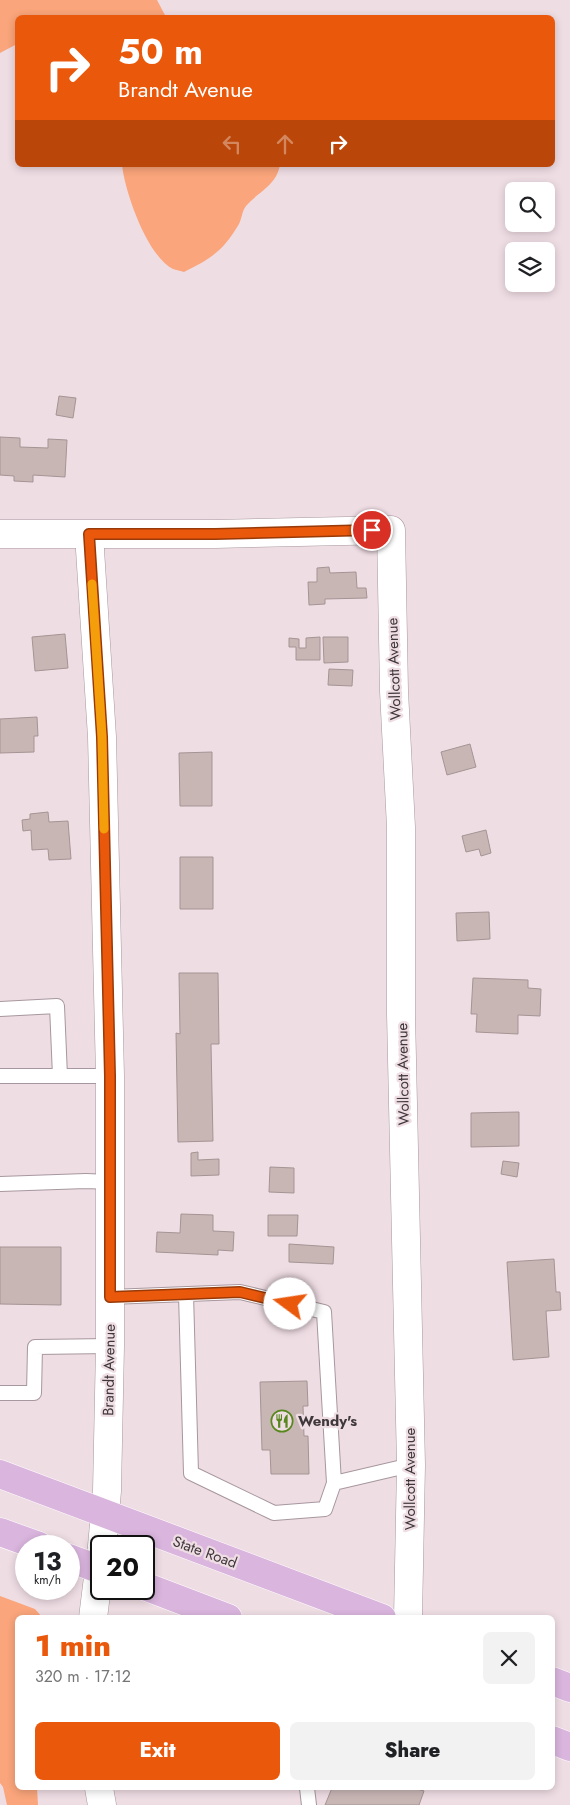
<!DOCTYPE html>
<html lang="en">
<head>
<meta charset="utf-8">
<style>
	:root { --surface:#fff; --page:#f2f2f2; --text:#202124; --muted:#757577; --accent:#ea580c }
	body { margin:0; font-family:Jost,sans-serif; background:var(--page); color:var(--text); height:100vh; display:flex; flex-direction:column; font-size:19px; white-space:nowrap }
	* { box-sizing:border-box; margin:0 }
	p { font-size:16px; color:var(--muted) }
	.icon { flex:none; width:28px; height:28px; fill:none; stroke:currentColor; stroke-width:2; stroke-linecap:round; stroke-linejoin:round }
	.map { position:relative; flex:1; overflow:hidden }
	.side { position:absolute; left:15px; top:1615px; width:540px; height:175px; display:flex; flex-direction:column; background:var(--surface); border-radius:8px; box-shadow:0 2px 8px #0003 }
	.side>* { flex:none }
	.banner { position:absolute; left:15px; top:15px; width:540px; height:152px; border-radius:8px; box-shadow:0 2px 8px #0003; background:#ea580c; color:#fff; overflow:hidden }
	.tools { position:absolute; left:505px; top:182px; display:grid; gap:10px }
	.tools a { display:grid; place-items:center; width:50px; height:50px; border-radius:8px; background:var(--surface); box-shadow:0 2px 8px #0003; font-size:25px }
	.speed { position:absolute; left:15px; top:1535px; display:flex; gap:10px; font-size:25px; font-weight:700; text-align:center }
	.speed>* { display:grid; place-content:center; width:65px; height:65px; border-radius:50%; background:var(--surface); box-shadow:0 2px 8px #0003; line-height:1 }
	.speed small { font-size:12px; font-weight:400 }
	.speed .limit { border:2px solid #111; border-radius:8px; background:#fff; color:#111 }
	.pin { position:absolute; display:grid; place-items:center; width:42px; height:42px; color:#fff; margin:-21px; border:2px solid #fff; border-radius:50%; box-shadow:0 1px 5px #0007 }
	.me { position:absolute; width:55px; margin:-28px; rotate:284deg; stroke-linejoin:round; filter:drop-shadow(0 0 4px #0008) }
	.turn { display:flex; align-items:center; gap:18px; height:105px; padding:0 20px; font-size:22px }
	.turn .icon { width:65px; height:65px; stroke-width:2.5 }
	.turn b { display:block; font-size:35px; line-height:42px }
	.lanes { display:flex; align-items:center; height:48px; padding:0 20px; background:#0003; justify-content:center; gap:25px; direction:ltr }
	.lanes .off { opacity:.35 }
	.round { display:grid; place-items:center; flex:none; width:52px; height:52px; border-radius:8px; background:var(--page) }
	.summary { display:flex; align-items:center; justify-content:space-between; height:85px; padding:0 20px }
	h1 { font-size:30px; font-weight:800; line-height:38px; color:var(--accent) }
	.primary-button { display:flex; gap:10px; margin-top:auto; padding:10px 20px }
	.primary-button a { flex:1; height:58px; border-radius:8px; background:var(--accent); color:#fff; font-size:20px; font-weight:800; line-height:58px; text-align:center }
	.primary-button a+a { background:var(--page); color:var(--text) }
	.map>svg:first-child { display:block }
	.green { fill:#faa57b }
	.building { fill:#c8b6b5; stroke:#a59494 }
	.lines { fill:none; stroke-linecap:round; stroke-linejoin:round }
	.service-casing { stroke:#a7979e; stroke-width:16 }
	.minor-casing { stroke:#a7979e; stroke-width:29 }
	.primary-casing { stroke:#fff; stroke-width:29 }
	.service { stroke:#fff; stroke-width:14 }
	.minor { stroke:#fff; stroke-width:28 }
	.primary { stroke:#dab5de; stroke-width:28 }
	.route-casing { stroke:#983908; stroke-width:12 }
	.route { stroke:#ea580c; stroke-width:9 }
	.slow { stroke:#f59e0b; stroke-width:9 }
	.labels { text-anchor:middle; stroke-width:4.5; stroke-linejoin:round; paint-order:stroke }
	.street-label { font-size:15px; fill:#3f383b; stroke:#efdde4 }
	.poi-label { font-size:15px; font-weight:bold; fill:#3f383b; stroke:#efdde4; text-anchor:start }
</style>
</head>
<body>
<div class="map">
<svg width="570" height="1805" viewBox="0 0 570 1805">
	<rect width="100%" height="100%" fill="#efdde4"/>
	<path class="green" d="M 0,0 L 157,0 L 166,17 L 18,18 L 17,44 L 0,53 Z
		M 122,165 L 280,165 C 276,186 259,191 246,206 C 242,211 242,218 239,224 C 223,251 212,258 184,272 C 181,271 176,270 173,269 C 147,256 125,192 122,165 Z
		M 0,1596 L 35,1609 L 42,1617 L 18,1618 L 18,1788 L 37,1788 L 38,1805 L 7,1805 L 3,1787 L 0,1783 Z"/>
	<path class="building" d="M 59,396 L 76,398 L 73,418 L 56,415 Z
		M 0,437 L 20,438 L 20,447 L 48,448 L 48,439 L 67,440 L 65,477 L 33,475 L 33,482 L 14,481 L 14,476 L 0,475 Z
		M 329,567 L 330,573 L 356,572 L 357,588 L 366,588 L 367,598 L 325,599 L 325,604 L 309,605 L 308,582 L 317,582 L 317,568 Z
		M 65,634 L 68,668 L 35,671 L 32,637 Z
		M 320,637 L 320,660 L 296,660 L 296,647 L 289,647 L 289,638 L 299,639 L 299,648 L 306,648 L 306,638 Z
		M 323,637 L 348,637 L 348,662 L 324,663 Z
		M 329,669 L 353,670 L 352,686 L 328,685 Z
		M 37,717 L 38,736 L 34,736 L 34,752 L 0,753 L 0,719 Z
		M 470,744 L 476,767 L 447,775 L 441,752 Z
		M 212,752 L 212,806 L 180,806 L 179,753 Z
		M 48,812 L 49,822 L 68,821 L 71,859 L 49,860 L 48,849 L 32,850 L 31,830 L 23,831 L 22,820 L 30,819 L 30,814 Z
		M 486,830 L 491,853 L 481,856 L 479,849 L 466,852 L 462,836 Z
		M 180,857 L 213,857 L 213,909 L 180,909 Z
		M 489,912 L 490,939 L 457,941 L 456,913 Z
		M 179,973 L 218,973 L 219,1044 L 211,1044 L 213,1141 L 178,1142 L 176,1033 L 180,1034 Z
		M 473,978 L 528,980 L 528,988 L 541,989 L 540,1016 L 518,1015 L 518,1034 L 476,1032 L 477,1014 L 471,1014 Z
		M 519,1112 L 519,1146 L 471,1147 L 471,1113 Z
		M 198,1152 L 198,1160 L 219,1159 L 219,1175 L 191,1176 L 191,1153 Z
		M 503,1161 L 519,1163 L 517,1177 L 501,1174 Z
		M 270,1167 L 294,1168 L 294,1193 L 269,1192 Z
		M 181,1214 L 213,1215 L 213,1231 L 234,1232 L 233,1251 L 218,1250 L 218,1255 L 156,1252 L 157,1232 L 180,1233 Z
		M 268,1215 L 298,1215 L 297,1236 L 268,1236 Z
		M 289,1244 L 334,1247 L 333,1264 L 289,1262 Z
		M 0,1247 L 61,1247 L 61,1305 L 0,1304 Z
		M 554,1259 L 556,1292 L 560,1292 L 561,1310 L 546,1311 L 549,1357 L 513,1360 L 507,1262 Z
		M 307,1381 L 308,1406 L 303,1406 L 304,1436 L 308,1436 L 309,1474 L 271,1474 L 270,1450 L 262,1450 L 260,1382 Z
		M 332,1788 L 414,1788 L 424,1791 L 419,1805 L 325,1805 Z"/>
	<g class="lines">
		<g class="service-casing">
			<path id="service" d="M 0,1009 L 57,1006 L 60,1076
				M 0,1076 L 110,1076
				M 0,1184 L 86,1181 L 110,1182
				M 186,1294 L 191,1473 L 274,1513 L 325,1509 L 334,1483
				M 110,1297 L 240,1292 L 324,1312 L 334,1483 L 411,1465
				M 0,1393 L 34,1393 L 35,1347 L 110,1346
				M 307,1788 L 309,1805"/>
		</g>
		<g class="minor-casing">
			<path id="minor" d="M 0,534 L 215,534 L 391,530 L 394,691 L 401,827 L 401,1014 L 411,1465 L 408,1618
				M 89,534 L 102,737 L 110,1076 L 110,1346 L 107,1491 L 102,1546
				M 93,1618 L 101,1553
				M 99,1788 L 102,1805"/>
		</g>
		<g class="primary-casing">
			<path id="primary" d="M 0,1474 L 382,1618
				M 0,1532 L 39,1546
				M 69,1558 L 101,1570
				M 144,1586 L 228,1618
				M 552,1681 L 570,1688
				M 552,1740 L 570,1747"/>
		</g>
		<use href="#service" class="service"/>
		<use href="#minor" class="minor"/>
		<use href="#primary" class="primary"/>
	</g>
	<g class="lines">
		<g class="route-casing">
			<path id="route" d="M 290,1304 L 240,1292 L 110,1297 L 110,1076 L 102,737 L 89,534 L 215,534 L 372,530"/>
		</g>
		<use href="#route" class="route"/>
		<path class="slow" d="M 92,584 L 102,737 L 104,829"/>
	</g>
	<defs>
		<g id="restaurant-ring" transform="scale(1.125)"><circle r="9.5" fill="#efdde4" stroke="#58881d" stroke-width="1.5"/><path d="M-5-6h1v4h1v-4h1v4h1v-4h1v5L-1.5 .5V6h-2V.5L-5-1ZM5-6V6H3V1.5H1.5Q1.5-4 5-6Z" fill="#58881d"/></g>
	</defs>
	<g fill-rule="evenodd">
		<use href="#restaurant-ring" x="282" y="1421"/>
	</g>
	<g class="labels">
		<g class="street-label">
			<text transform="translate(394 669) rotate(-92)" y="5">Wollcott Avenue</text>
			<text transform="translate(403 1074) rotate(-91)" y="5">Wollcott Avenue</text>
			<text transform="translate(109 1370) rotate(-89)" y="5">Brandt Avenue</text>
			<text transform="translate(410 1479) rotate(-90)" y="5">Wollcott Avenue</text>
			<text transform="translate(205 1552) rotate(20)" y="5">State Road</text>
		</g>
		<g class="poi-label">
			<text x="298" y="1426">Wendy's</text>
		</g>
	</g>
</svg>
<div class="tools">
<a><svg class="icon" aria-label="search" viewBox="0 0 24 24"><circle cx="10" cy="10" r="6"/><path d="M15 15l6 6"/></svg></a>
<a><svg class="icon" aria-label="layers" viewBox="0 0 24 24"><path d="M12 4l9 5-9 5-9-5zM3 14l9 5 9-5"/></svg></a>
</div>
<div class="speed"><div>13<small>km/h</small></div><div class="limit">20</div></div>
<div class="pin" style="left:372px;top:530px;background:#d93025"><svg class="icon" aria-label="arrive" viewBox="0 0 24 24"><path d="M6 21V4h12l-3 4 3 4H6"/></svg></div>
<svg class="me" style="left:290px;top:1304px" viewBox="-20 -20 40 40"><circle r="19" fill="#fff"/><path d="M0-13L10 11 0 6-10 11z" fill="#ea580c"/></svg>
<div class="banner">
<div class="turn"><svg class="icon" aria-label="right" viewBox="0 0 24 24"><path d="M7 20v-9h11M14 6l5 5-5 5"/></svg><div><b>50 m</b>Brandt Avenue</div></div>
<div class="lanes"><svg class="icon off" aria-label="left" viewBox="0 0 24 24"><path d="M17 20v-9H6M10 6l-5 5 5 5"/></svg><svg class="icon off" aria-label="ahead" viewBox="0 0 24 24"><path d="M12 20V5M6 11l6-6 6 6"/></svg><svg class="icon" aria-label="right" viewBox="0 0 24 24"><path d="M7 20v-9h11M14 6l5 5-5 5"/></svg></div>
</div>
<section class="side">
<div class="summary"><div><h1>1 min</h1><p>320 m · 17:12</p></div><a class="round"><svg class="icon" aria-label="close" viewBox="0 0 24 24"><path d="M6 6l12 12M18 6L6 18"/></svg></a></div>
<div class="primary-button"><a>Exit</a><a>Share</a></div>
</section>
</div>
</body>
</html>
